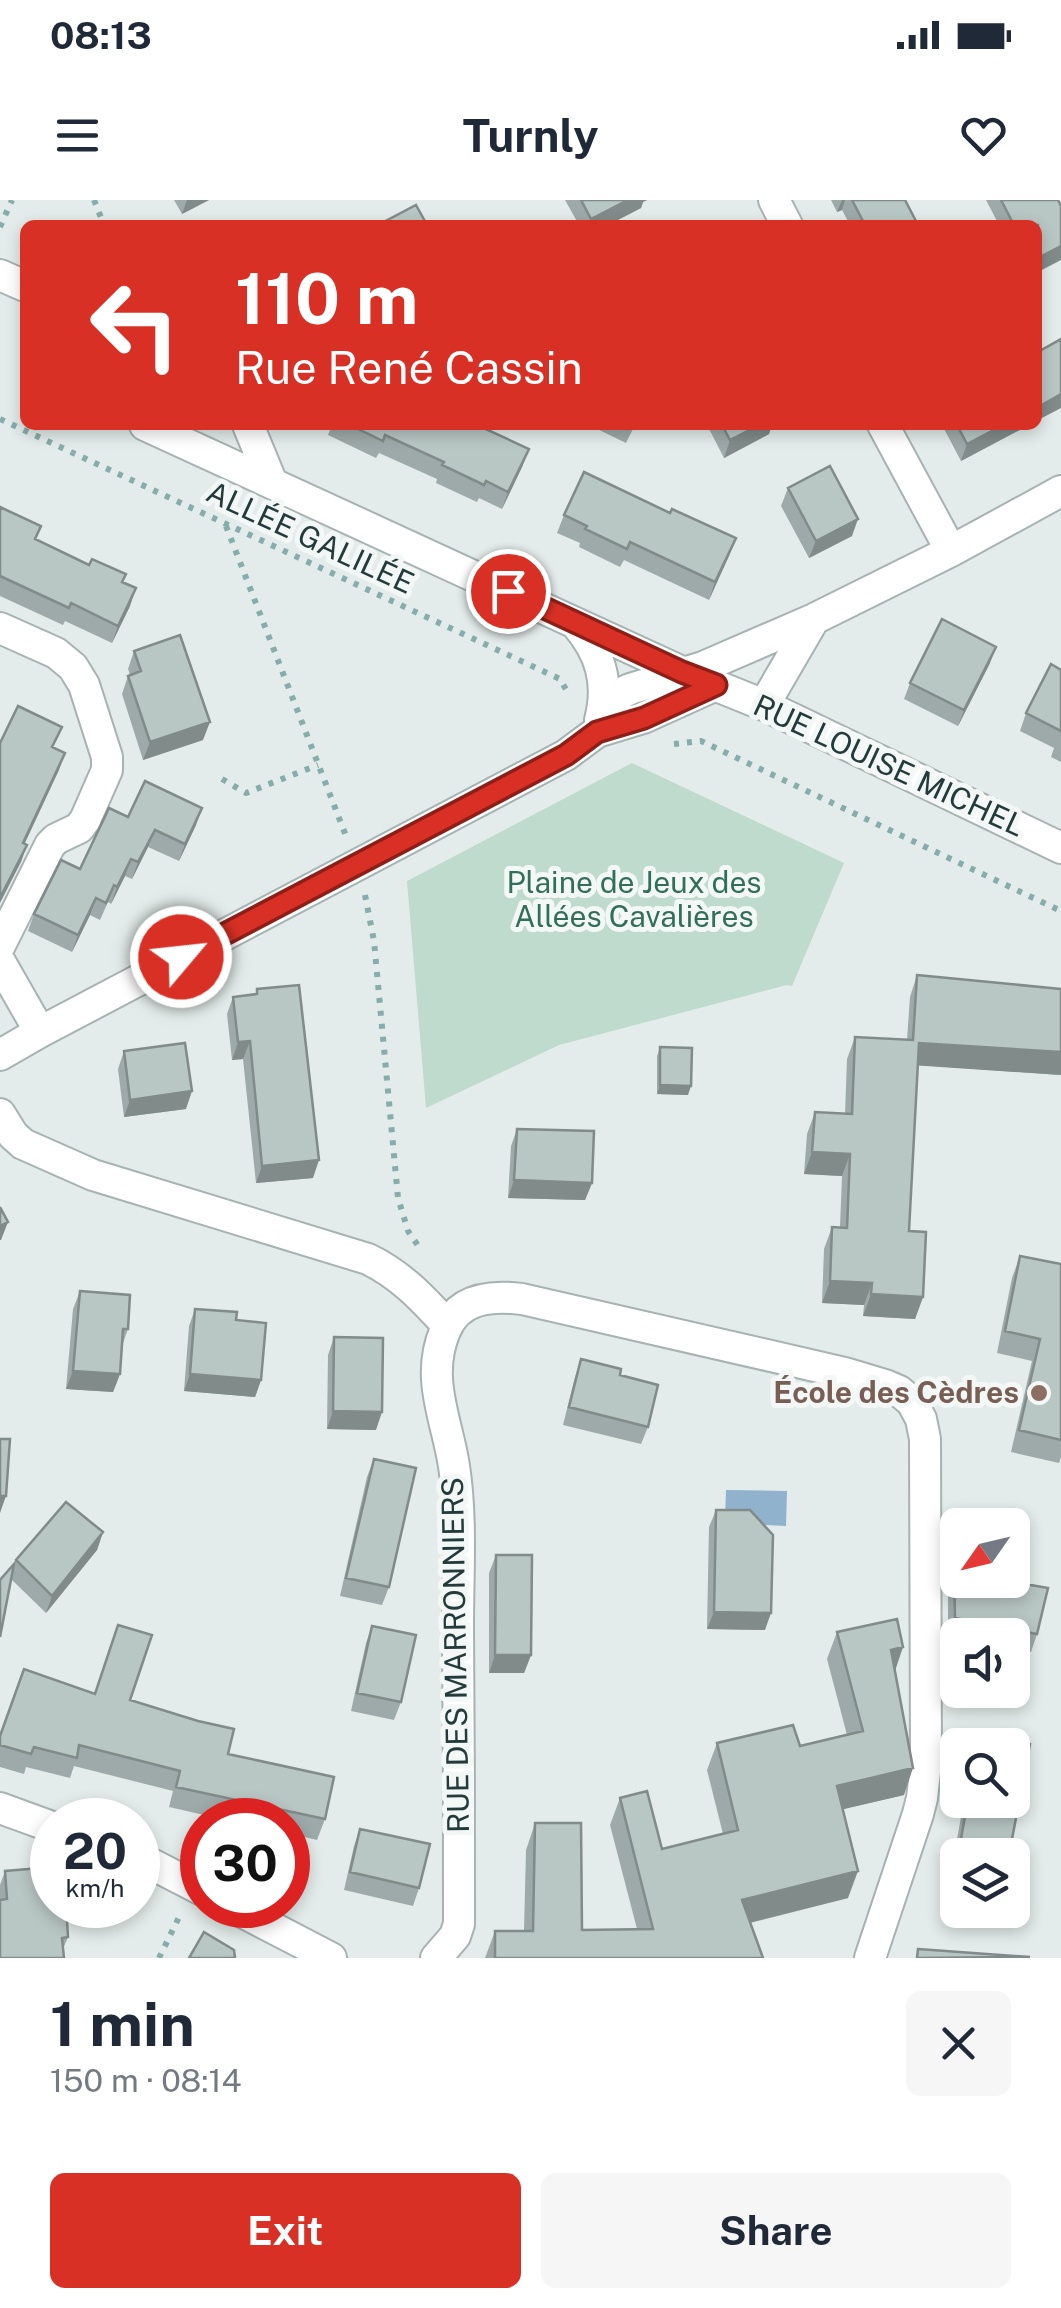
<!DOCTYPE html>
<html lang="en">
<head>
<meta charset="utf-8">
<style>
	:root { --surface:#fff; --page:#f6f6f7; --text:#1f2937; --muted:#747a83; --accent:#d93025 }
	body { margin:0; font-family:"Public Sans",sans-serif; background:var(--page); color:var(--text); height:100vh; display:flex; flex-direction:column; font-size:38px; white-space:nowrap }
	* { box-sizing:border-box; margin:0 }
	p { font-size:32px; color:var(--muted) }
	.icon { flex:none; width:55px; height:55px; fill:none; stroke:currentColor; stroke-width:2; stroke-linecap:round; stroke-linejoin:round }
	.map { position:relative; height:1758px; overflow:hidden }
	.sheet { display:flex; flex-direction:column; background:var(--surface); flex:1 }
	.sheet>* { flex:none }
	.banner { position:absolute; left:20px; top:20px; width:1022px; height:210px; border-radius:15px; box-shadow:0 5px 15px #0003; background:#d93025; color:#fff; overflow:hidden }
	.needle { width:65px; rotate:236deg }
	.controls { position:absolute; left:940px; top:1308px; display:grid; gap:20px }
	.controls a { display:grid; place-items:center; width:90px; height:90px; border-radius:15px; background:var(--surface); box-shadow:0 5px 15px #0003; font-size:50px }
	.speed { position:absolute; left:30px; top:1598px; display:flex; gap:20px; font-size:50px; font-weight:700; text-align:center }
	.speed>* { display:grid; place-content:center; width:130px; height:130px; border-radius:50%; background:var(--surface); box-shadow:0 5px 15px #0003; line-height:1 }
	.speed small { font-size:25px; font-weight:400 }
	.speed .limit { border:15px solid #d22; background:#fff; color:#111 }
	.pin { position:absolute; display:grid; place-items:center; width:85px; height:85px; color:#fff; margin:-42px; border:5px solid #fff; border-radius:50%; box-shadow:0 2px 10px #0007 }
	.me { position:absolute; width:110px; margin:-55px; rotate:62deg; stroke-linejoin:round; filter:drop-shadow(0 0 8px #0008) }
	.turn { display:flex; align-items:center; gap:35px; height:210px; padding:0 50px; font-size:45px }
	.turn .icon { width:130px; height:130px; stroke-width:2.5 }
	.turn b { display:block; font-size:70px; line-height:85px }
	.round { display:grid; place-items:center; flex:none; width:105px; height:105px; border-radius:15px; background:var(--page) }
	.head { display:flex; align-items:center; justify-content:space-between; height:170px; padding:0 50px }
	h1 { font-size:60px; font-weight:700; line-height:75px }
	.primary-button { display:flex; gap:20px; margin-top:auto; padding:20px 50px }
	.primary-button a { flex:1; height:115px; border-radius:15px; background:var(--accent); color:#fff; font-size:40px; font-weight:700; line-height:115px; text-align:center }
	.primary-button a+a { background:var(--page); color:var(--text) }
	.status { display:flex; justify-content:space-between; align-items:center; height:70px; padding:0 50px; background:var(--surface); direction:ltr }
	.status svg { height:28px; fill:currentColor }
	header { display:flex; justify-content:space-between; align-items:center; height:130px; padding:0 50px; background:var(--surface); font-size:45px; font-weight:700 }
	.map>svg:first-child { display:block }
	.green { fill:#bedbcd }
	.water { fill:#90b2cc }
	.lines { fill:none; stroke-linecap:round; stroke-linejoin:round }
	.minor-casing { stroke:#a6b3b2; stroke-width:34 }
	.path { stroke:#86acab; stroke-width:6; stroke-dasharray:5 8; stroke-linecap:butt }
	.minor { stroke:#fff; stroke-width:30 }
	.wall { fill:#9eaaa9 }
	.shaded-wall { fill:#818b89 }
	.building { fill:#b8c6c4; stroke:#818b89; stroke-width:2.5 }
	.route-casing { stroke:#8d1f18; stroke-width:25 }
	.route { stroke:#d93025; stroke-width:18 }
	.education-dot { fill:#8d6e63; stroke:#f3f8f7; stroke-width:4 }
	.labels { text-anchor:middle; stroke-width:10; stroke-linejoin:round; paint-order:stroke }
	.street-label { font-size:30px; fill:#243b3b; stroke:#f3f8f7 }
	.park-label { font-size:30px; fill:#326f5a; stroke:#f3f8f7 }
	.education-label { font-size:30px; font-weight:bold; fill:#785e54; stroke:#f3f8f7; text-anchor:end }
</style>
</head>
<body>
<div class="status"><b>08:13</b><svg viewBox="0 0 49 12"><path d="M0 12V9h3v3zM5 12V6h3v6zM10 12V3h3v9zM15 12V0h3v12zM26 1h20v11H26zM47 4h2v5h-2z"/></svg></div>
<header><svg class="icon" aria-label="menu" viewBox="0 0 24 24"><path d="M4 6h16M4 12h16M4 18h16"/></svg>Turnly<svg class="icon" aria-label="heart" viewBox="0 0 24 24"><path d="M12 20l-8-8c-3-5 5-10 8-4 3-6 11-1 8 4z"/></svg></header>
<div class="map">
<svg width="1061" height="1758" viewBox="0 0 1061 1758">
	<rect width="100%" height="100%" fill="#e3ecea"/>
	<path class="green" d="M 632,563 L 844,663 L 792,786 L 787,785 L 559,845 L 426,908 L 407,681 Z"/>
	<path class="water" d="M 726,1290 L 787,1291 L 786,1326 L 765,1325 L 760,1320 L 725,1319 Z"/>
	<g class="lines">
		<g class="minor-casing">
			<path id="minor" d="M 774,0 L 787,25
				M 0,75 L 25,86
				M 145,225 L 682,472 L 764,505 L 1061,648
				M 248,225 L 272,283
				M 883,225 L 951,351
				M 576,424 C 600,452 610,482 600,520
				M 0,428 L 56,453 L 73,467 L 84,485 L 107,557 L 107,570 L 85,620 L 79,628 L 56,639 L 50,645 L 0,745
				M 764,505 L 814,419
				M 603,510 L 622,493 L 630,489 L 703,467 L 814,419 L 951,351 L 1061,291
				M 0,762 L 40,832
				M 0,855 L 40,832 L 566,555 L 597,532 L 643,518 L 716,485
				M 0,914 L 13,935 L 23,944 L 93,975 L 368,1059 C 401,1075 422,1098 447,1125
				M 0,1608 L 52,1627
				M 138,1657 L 202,1690
				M 229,1705 L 331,1758
				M 436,1758 L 455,1736 L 459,1724 C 459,1625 459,1525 458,1426 C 458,1373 462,1318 454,1266 C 447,1220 425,1178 445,1131 C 458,1098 491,1095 522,1099 L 845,1173 L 885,1185 L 899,1191 L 912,1202 L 921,1219 L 925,1239 L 926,1563 L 922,1598 L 918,1614 L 870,1758"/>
		</g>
		<path class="path" d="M 94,0 L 104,25
			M 0,27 L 12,0
			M 0,219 L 560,479 L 568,493
			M 226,326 L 346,636
			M 674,544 L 701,541 L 1061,711
			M 222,579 L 246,593 L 318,565
			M 365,695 L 374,741 L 398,998 L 408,1031 L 421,1050
			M 159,1758 L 181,1713"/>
		<use href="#minor" class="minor"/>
	</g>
	<path class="wall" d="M 174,0 L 209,0 L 182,14 Z
		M 565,0 L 647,0 L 643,2 L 641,8 L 608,25 L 579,25 Z
		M 831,0 L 905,0 L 918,25 L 850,25 L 842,10 L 837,12 Z
		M 986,0 L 1058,0 L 1038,25 L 999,25 Z
		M 332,225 L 477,225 L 529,249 L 522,267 L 502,309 L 479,298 L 477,302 L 436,283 L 437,279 L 379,253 L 376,258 L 328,235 Z
		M 589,225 L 635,225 L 626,243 Z
		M 707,225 L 776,225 L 771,228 L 769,234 L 724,258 Z
		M 942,225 L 1029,225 L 961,261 Z
		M 788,288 L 852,336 L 809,358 L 781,306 Z
		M 0,307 L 36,340 L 89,365 L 126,374 L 123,382 L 130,406 L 112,443 L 65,421 L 63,425 L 0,396 Z
		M 670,313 L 736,338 L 709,400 L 624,360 L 620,367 L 579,347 L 580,343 L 557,333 L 564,315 Z
		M 134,451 L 203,540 L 143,560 L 122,494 L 128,476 L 130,475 L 128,469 Z
		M 990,463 L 958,526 L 904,499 L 910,483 Z
		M 1061,470 L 1061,562 L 1051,557 L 1054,548 L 1020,531 L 1026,513 Z
		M 128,617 L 196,625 L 179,661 L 148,647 L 132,679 L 125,676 L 111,704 L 108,702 L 100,720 L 90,715 L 72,752 L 28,731 L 34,714 L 80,669 Z
		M 917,775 L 1061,789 L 1061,875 L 918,865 L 909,1031 L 923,1097 L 915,1119 L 863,1116 L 864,1105 L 822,1103 L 824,1049 L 832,1027 L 840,1027 L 842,976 L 804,974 L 807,934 L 815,912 L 845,914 L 847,859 L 855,837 L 907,840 L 910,797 Z
		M 257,789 L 313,978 L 256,983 L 243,859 L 232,860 L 227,814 L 233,797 L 255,795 Z
		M 660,847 L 688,895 L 657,894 L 657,856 Z
		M 124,851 L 186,909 L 124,917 L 118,869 Z
		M 517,929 L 592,983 L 585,1000 L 508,998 L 511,946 Z
		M 1020,1056 L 1061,1064 L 1061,1257 L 1059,1263 L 1011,1252 L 1032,1161 L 997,1153 L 1012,1078 Z
		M 80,1091 L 128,1129 L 122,1146 L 120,1174 L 113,1192 L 66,1189 L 73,1109 Z
		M 195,1109 L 236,1120 L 261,1180 L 255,1197 L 184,1191 L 189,1126 Z
		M 334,1137 L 376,1230 L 327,1229 L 328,1155 Z
		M 581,1159 L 620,1175 L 648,1227 L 641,1244 L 563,1225 L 575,1177 Z
		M 374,1259 L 389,1387 L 382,1405 L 340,1396 L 367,1277 Z
		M 716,1310 L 765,1430 L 707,1429 L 709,1327 Z
		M 103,1332 L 97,1350 L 46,1413 L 11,1379 L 16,1360 Z
		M 496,1355 L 531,1455 L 524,1473 L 489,1473 L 489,1373 Z
		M 954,1368 L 1025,1384 L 1037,1434 L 1031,1452 L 1012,1448 L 1012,1435 L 958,1435 L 958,1437 L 948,1435 L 948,1385 Z
		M 372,1426 L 401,1502 L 394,1520 L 351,1511 L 366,1443 Z
		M 837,1432 L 895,1471 L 904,1595 L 843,1609 L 848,1698 L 750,1723 L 763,1758 L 485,1758 L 495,1731 L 524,1731 L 526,1650 L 535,1623 L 582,1730 L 637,1729 L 610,1625 L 620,1598 L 662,1649 L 723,1634 L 707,1570 L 717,1543 L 800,1546 L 847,1535 L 827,1459 Z
		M 130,1500 L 228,1554 L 325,1619 L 317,1640 L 288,1633 L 288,1620 L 226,1620 L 169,1607 L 173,1591 L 74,1566 L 70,1578 L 26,1567 L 24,1574 L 0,1567 L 0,1536 Z
		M 980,1535 L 1030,1544 L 1009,1655 L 958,1655 L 958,1674 L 951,1673 L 964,1600 L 1012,1600 L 1012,1545 L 976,1545 Z
		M 360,1629 L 419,1688 L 413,1706 L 344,1690 L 354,1646 Z
		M 5,1671 L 68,1737 L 63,1749 L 0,1758 L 0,1685 Z"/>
	<path class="shaded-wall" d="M 187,0 L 209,0 L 182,14 Z
		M 628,0 L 647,0 L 643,2 L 641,8 L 608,25 L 589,25 L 591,19 Z
		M 842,0 L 845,0 L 842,10 L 837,12 Z
		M 1061,46 L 1061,60 L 1038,72 L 1038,58 Z
		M 1061,194 L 1061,208 L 1038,220 L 1038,207 Z
		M 759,225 L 776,225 L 771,228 L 769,234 L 724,258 L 730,240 Z
		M 1003,225 L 1029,225 L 961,261 L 967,244 Z
		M 529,249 L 522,267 L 502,309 L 508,292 Z
		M 858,319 L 852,336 L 809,358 L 816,341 Z
		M 736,338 L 729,356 L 709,400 L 715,382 Z
		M 136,388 L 130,406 L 112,443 L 118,426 Z
		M 996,447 L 990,463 L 958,526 L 964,510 Z
		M 210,522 L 203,540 L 143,560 L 150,542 Z
		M 65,553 L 59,570 L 17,660 L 23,643 Z
		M 202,608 L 196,625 L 179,661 L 185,644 Z
		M 155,630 L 148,647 L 132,679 L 138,662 Z
		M 27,645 L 21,662 L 0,703 L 0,698 Z
		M 131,659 L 125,676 L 111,704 L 117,687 Z
		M 96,698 L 90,715 L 72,752 L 78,735 Z
		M 250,841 L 243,859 L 232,860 L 238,842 Z
		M 919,843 L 1061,852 L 1061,875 L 911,865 Z
		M 660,885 L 691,886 L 688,895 L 657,894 Z
		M 192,891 L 186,909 L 124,917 L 130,900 Z
		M 812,952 L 850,954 L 842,976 L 804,974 Z
		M 319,960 L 313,978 L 256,983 L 262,966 Z
		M 514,980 L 592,983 L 585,1000 L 508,998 Z
		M 8,1022 L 1,1040 L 0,1040 L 0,1026 Z
		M 830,1081 L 872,1083 L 864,1105 L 822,1103 Z
		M 871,1094 L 923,1097 L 915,1119 L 863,1116 Z
		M 73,1171 L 120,1174 L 113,1192 L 66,1189 Z
		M 190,1174 L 261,1180 L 255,1197 L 184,1191 Z
		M 333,1211 L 382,1212 L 376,1230 L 327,1229 Z
		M 0,1296 L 6,1296 L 0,1313 Z
		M 103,1332 L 97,1350 L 46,1413 L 52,1396 Z
		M 714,1412 L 771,1413 L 765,1430 L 707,1429 Z
		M 903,1447 L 894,1474 L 891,1450 Z
		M 495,1455 L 531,1455 L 524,1473 L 489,1473 Z
		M 913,1568 L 904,1595 L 827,1613 L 837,1586 Z
		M 858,1671 L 848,1698 L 732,1727 L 742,1700 Z"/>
	<path class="building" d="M 581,0 L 628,0 L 591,19 Z
		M 852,0 L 905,0 L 918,25 L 865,25 Z
		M 1001,0 L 1058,0 L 1061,6 L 1061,46 L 1038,58 L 1038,25 L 1014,25 Z
		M 416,5 L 427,25 L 378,25 Z
		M 1061,139 L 1061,194 L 1038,207 L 1038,152 Z
		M 350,225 L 477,225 L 529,249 L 508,292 L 486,281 L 484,285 L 442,265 L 444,262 L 385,235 L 383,241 Z
		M 722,225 L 759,225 L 730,240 Z
		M 957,225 L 1003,225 L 967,244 Z
		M 830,266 L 858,319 L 816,341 L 788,288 Z
		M 584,272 L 670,313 L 672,309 L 736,338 L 715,382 L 630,342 L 627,349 L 585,329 L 587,326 L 564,315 Z
		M 0,307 L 41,326 L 35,339 L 89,365 L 92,359 L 126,374 L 122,382 L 136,388 L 118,426 L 71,403 L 69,408 L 0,376 Z
		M 942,419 L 996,447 L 964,510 L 910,483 Z
		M 180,435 L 210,522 L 150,542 L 128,476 L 141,471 L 134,451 Z
		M 1051,464 L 1061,470 L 1061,531 L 1026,513 Z
		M 18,506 L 62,527 L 52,547 L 65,553 L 23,643 L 27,645 L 0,698 L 0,543 Z
		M 145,581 L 202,608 L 185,644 L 155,630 L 138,662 L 131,659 L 117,687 L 114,685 L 106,703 L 96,698 L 78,735 L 34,714 L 61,660 L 80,669 L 109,608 L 128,617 Z
		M 917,775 L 1061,789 L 1061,852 L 919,843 L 909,1031 L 926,1032 L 923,1097 L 871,1094 L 872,1083 L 830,1081 L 832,1027 L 847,1028 L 850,954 L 812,952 L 815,912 L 852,914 L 855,837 L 913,840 Z
		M 299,785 L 319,960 L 262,966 L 250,841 L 238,842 L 233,797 L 257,794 L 257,789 Z
		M 185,843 L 192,891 L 130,900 L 124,851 Z
		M 660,847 L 692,848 L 691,886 L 660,885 Z
		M 517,929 L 594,931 L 592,983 L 514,980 Z
		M 0,1007 L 8,1022 L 0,1026 Z
		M 1020,1056 L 1061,1064 L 1061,1240 L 1019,1230 L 1040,1139 L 1005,1131 Z
		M 80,1091 L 130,1095 L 128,1129 L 123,1129 L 120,1174 L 73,1171 Z
		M 195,1109 L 237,1112 L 236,1120 L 266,1123 L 261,1180 L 190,1174 Z
		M 334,1137 L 383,1138 L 382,1212 L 333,1211 Z
		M 581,1159 L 621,1169 L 620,1175 L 658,1185 L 648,1227 L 569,1207 Z
		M 0,1239 L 10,1239 L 6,1296 L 0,1296 Z
		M 374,1259 L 416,1268 L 389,1387 L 346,1378 Z
		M 66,1302 L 103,1332 L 52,1396 L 16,1360 Z
		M 716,1310 L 750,1310 L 773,1335 L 771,1413 L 714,1412 Z
		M 496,1355 L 532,1355 L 531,1455 L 495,1455 Z
		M 14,1364 L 0,1437 L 0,1380 Z
		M 954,1368 L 958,1369 L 958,1380 L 1012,1380 L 1012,1371 L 1028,1375 L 1025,1384 L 1048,1388 L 1037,1434 L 955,1418 Z
		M 897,1419 L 903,1447 L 891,1450 L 913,1568 L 837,1586 L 858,1671 L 742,1700 L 763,1758 L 495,1758 L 495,1731 L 533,1731 L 535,1623 L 581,1623 L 582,1730 L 653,1729 L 620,1598 L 647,1591 L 662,1649 L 738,1630 L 717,1543 L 793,1525 L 800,1546 L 863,1531 L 837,1432 Z
		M 118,1425 L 152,1435 L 130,1500 L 198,1521 L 234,1529 L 228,1554 L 334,1577 L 325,1619 L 176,1587 L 180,1571 L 79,1545 L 77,1558 L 34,1547 L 31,1554 L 0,1545 L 0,1536 L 24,1469 L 95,1494 Z
		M 372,1426 L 416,1435 L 401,1502 L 357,1493 Z
		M 980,1535 L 1030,1544 L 1009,1655 L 958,1655 L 968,1600 L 1012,1600 L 1012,1545 L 978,1545 Z
		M 360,1629 L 430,1644 L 419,1688 L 350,1672 Z
		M 52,1667 L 52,1705 L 66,1705 L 68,1737 L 62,1738 L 64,1758 L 0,1758 L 0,1700 L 7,1699 L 5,1671 Z
		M 204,1732 L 234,1750 L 235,1758 L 189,1758 Z
		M 918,1749 L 1030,1757 L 917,1758 Z"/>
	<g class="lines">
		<g class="route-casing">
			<path id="route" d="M 181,757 L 566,555 L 597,532 L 644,518 L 716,485 L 682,472 L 508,391"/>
		</g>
		<use href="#route" class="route"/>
	</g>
	<circle class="education-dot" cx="1039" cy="1193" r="10"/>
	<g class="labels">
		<g class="street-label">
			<text transform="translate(310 338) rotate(25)" y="10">ALLÉE GALILÉE</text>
			<text transform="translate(889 566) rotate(25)" y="10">RUE LOUISE MICHEL</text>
			<text transform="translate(456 1455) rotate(-91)" y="10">RUE DES MARRONNIERS</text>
		</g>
		<g class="park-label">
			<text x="634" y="693">Plaine de Jeux des<tspan x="634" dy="34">Allées Cavalières</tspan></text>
		</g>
		<g class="education-label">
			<text x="1019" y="1203">École des Cèdres</text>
		</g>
	</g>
</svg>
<div class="controls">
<a><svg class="needle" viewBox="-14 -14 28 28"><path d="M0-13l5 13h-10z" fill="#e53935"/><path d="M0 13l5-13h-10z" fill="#747a83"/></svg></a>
<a><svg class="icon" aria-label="sound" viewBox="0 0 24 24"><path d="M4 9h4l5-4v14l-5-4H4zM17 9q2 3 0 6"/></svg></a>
<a><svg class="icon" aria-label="search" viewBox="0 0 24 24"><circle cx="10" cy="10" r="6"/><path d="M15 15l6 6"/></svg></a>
<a><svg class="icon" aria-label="layers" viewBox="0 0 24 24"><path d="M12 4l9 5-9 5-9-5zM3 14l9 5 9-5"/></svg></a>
</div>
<div class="speed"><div>20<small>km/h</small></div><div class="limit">30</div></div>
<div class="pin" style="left:508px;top:391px;background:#d93025"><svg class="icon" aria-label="arrive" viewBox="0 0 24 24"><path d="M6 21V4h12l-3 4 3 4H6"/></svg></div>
<svg class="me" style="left:181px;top:757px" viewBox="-20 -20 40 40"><circle r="17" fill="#d93025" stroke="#fff" stroke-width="3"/><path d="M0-11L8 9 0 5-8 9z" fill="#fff"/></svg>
<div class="banner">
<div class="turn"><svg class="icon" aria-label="left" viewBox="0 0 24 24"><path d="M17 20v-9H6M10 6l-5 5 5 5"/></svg><div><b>110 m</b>Rue René Cassin</div></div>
</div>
</div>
<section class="sheet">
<div class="head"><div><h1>1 min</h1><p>150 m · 08:14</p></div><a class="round"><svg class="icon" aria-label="close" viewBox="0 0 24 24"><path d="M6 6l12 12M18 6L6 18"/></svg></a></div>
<div class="primary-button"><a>Exit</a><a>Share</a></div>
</section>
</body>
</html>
